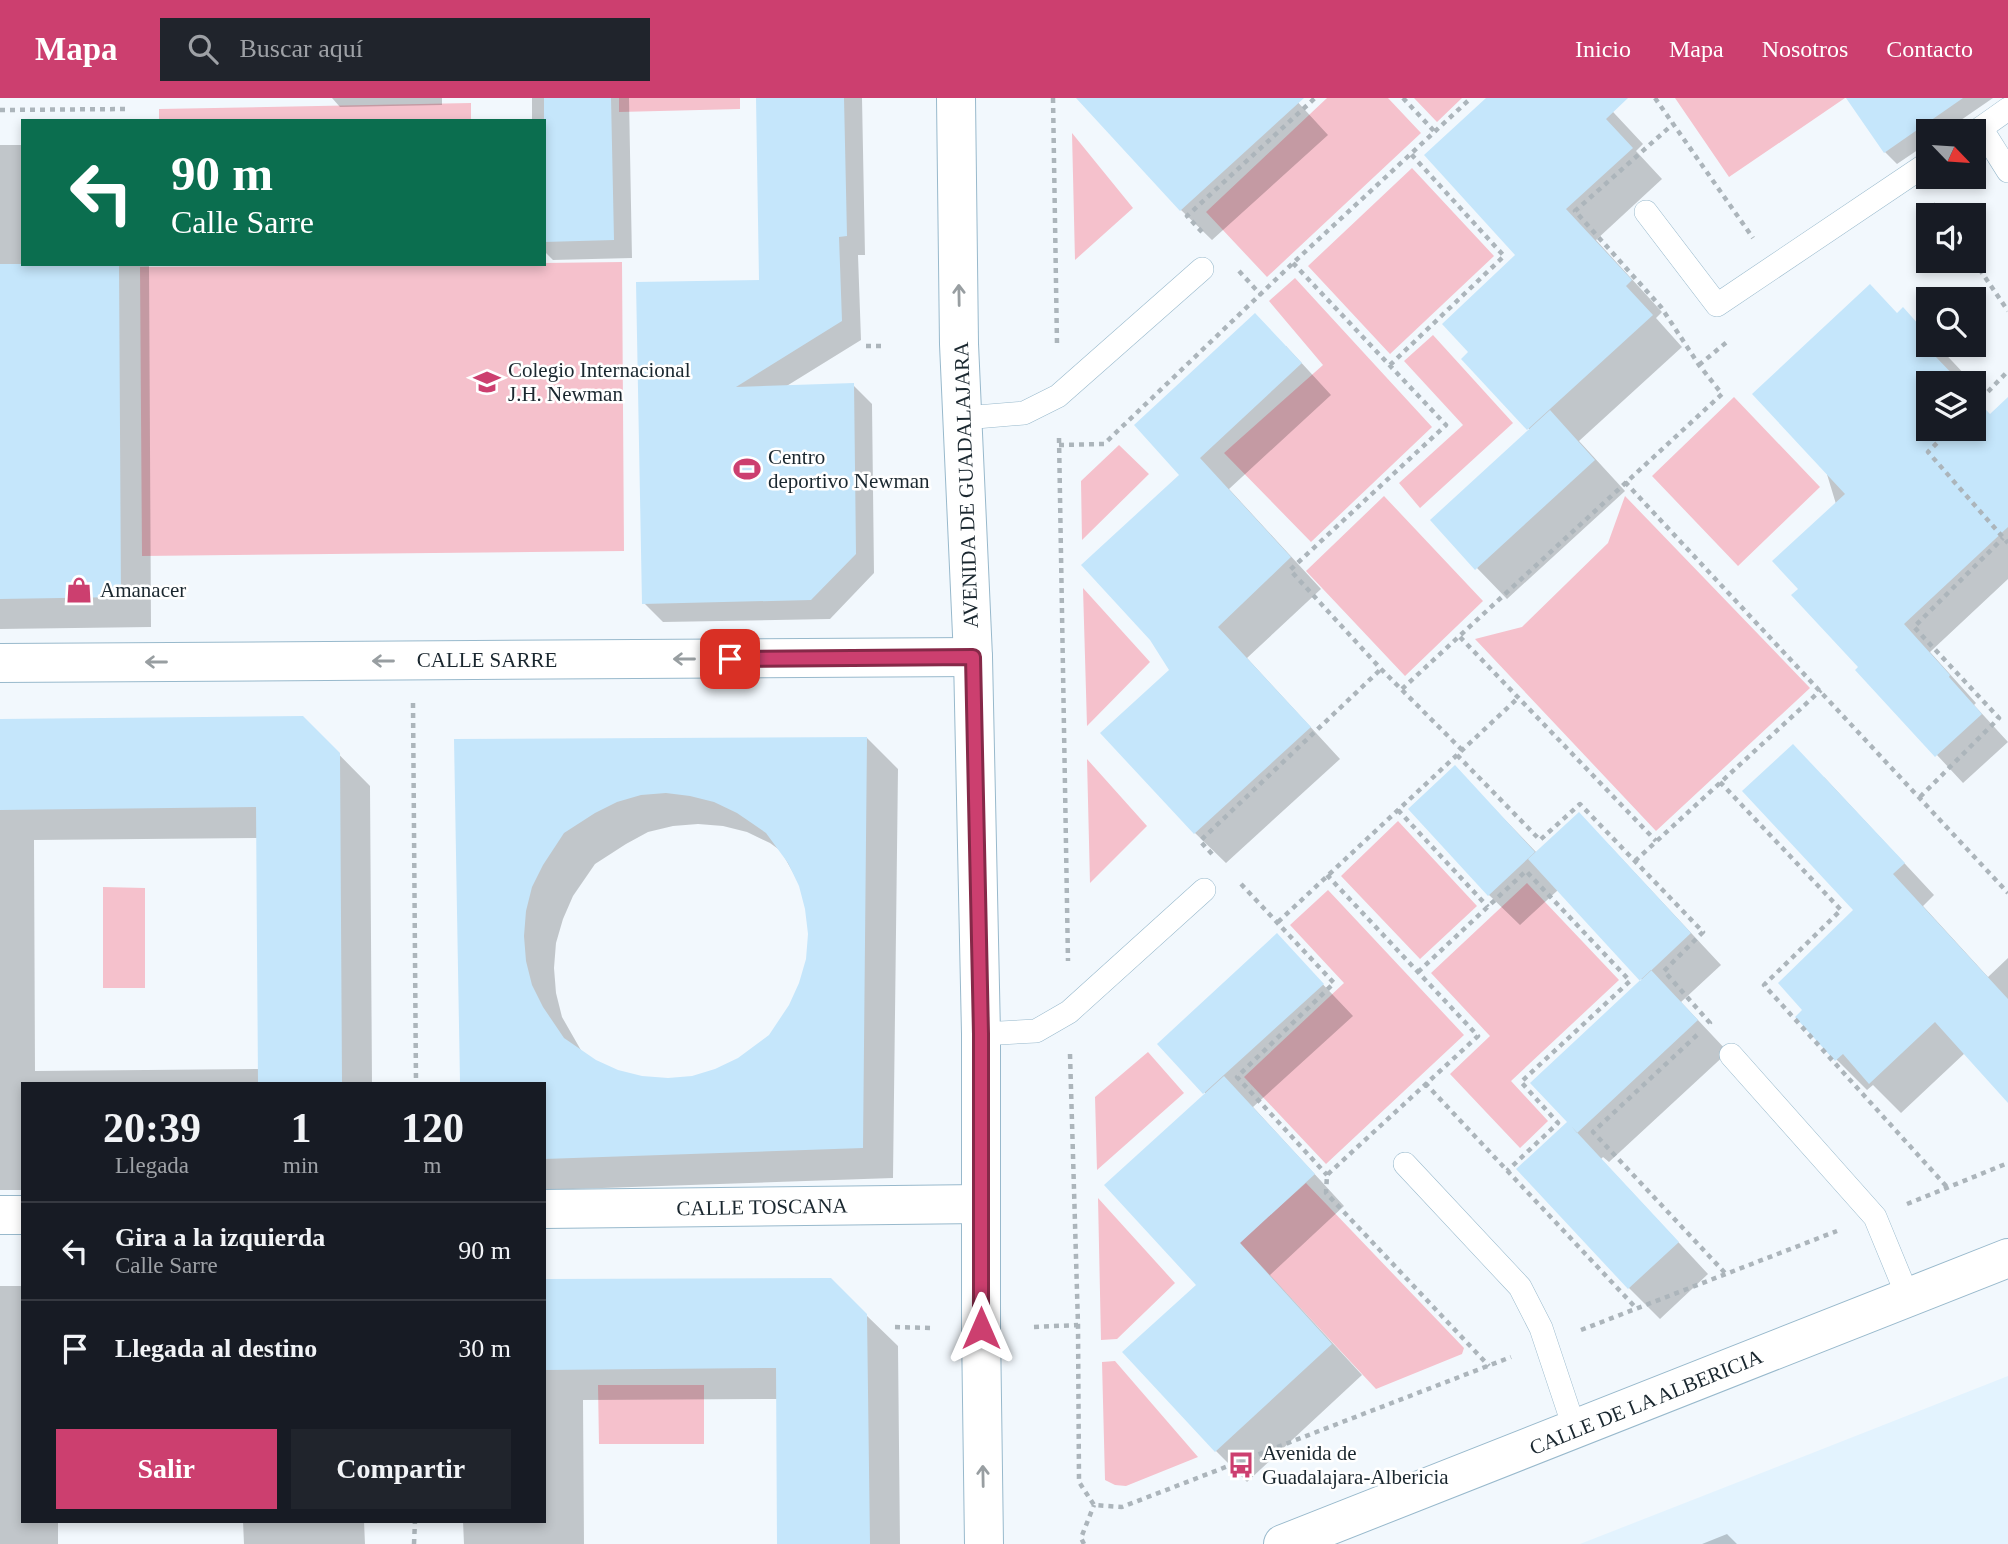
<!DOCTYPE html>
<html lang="es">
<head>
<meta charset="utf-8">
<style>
	:root { --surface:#171b24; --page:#20242c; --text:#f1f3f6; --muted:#9ea1a6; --line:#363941; --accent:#cc3f6f }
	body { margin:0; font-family:"Times New Roman",serif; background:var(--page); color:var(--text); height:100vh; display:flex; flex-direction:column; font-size:26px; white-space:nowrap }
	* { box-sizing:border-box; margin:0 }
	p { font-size:23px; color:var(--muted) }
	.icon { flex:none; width:38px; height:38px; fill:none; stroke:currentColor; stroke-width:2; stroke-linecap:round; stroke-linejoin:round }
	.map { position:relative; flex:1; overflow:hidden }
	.side { position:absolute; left:21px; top:984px; width:525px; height:441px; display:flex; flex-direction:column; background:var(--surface); border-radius:0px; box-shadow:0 4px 10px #0003 }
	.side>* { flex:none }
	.hud { position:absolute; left:21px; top:21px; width:525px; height:147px; border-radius:0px; box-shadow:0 4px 10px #0003; background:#0b6e4f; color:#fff; overflow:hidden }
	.needle { width:46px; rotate:115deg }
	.buttons { position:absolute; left:1916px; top:21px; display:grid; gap:14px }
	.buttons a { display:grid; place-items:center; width:70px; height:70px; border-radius:0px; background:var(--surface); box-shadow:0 4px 10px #0003; font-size:35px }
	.pin { position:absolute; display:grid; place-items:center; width:60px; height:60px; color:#fff; margin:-30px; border-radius:14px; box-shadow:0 4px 10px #0006 }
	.me { position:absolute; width:77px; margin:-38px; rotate:0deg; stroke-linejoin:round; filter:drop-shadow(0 0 5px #0008) }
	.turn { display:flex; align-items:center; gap:24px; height:147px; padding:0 35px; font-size:32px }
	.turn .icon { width:91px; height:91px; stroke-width:2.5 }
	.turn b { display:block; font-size:49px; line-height:60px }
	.eta { display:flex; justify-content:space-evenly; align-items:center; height:119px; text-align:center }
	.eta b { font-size:42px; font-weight:600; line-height:49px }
	.button { display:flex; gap:14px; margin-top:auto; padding:14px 35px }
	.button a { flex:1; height:80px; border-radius:0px; background:var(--accent); color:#fff; font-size:28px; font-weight:600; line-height:80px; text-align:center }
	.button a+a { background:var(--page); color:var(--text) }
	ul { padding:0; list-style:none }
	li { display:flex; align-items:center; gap:21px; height:98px; padding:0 35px; border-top:2px solid var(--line) }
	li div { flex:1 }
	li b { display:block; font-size:26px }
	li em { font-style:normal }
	header { display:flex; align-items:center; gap:42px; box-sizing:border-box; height:98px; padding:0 35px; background:var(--accent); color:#fff }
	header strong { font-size:33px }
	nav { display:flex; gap:38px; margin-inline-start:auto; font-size:24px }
	.search { width:490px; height:63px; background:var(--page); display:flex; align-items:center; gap:18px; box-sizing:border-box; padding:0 24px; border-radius:0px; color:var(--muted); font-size:26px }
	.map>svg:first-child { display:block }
	.built { fill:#e3f3fe }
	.green { fill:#f5c1cc }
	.shadow { fill:#0003; fill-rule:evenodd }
	.building { fill:#c5e6fb; fill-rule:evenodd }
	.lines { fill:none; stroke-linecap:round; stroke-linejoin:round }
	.lane-casing { stroke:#98b9cc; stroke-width:24 }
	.street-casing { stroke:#98b9cc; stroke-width:40 }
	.secondary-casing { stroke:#98b9cc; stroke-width:40 }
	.path { stroke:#acb5bb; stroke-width:4.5; stroke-dasharray:5 5; stroke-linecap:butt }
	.lane { stroke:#fff; stroke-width:23 }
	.street { stroke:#fff; stroke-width:38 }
	.secondary { stroke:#fff; stroke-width:38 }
	.oneway { stroke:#989ea1 }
	.route-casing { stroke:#852948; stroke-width:18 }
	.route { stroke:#cc3f6f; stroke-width:12 }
	.labels { text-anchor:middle; stroke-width:5; stroke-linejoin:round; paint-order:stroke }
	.poi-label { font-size:21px; fill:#1a272f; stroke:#fff; text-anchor:start }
	.street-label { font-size:21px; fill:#1a272f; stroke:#fff }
</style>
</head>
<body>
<header>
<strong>Mapa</strong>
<div class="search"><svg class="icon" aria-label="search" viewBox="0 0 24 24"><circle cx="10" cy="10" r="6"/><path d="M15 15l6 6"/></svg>Buscar aquí</div>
<nav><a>Inicio</a><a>Mapa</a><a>Nosotros</a><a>Contacto</a></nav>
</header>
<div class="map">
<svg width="2008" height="1446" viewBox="0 0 2008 1446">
	<rect width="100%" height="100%" fill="#f2f8fd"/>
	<path class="built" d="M 2008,1278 L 2008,1446 L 1580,1446 L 1764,1374 Z"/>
	<path class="green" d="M 619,0 L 740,0 L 740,11 L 619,14 Z
		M 1327,0 L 1388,0 L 1421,35 L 1267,179 L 1206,114 Z
		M 1414,0 L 1462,0 L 1437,24 Z
		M 1675,0 L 1845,0 L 1729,79 Z
		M 471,5 L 471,23 L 159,23 L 159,11 Z
		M 1072,35 L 1133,110 L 1075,162 Z
		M 1412,70 L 1494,158 L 1390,256 L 1308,168 Z
		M 622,164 L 624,453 L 142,458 L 140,169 L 544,166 L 544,165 Z
		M 1295,180 L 1432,329 L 1311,444 L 1224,355 L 1323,267 L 1269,203 Z
		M 1433,237 L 1513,325 L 1420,410 L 1399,385 L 1463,327 L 1404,263 Z
		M 1734,299 L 1820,389 L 1738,468 L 1652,378 Z
		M 1119,347 L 1149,376 L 1082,442 L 1081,383 Z
		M 1384,398 L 1483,503 L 1405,578 L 1306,473 Z
		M 1625,398 L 1810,590 L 1656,733 L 1475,541 L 1522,529 L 1608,445 Z
		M 1083,490 L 1150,564 L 1087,628 Z
		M 1087,661 L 1147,728 L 1090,785 Z
		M 1398,723 L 1477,808 L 1420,861 L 1341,778 Z
		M 1527,785 L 1619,882 L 1511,983 L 1548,1023 L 1520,1050 L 1450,976 L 1490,938 L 1431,875 Z
		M 103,789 L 145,790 L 145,890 L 103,890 Z
		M 1328,792 L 1464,937 L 1326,1066 L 1244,979 L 1344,885 L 1290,827 Z
		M 1148,954 L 1184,995 L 1097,1072 L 1095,999 Z
		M 1306,1085 L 1464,1250 L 1462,1256 L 1376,1291 L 1212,1115 L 1242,1088 L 1269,1118 Z
		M 1098,1100 L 1175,1185 L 1117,1241 L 1101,1242 Z
		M 1115,1263 L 1198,1359 L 1126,1388 L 1115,1387 L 1105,1382 L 1102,1264 Z
		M 598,1287 L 704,1287 L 704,1346 L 599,1346 Z"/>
	<path class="shadow" d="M 332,0 L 442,0 L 442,7 L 340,9 Z
		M 532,0 L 629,0 L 632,160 L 553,162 L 544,153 L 544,23 L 532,23 Z
		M 757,0 L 862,0 L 865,157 L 858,157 L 861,242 L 785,289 L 853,287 L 872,306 L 874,475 L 830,521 L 663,524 L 644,505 L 760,184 Z
		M 1107,0 L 1294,0 L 1328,37 L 1212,142 L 1181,112 Z
		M 1488,0 L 1600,0 L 1643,46 L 1636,53 L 1662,81 L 1596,142 L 1662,214 L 1656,220 L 1682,249 L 1579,343 L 1625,393 L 1507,501 L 1477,470 L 1530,332 L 1464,261 L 1471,254 L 1518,157 Z
		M 1848,0 L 1993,0 L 1945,33 L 1928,33 L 1928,45 L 1897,66 L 1885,54 Z
		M 0,47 L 23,47 L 23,166 L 149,166 L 151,529 L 0,531 Z
		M 1903,212 L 1928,237 L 1928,247 L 1937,247 L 1968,280 L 1961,285 L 1928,285 L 1928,331 L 1974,331 L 1974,300 L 1990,318 L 2008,301 L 2008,481 L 1930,554 L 1976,605 L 1974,607 L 2008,644 L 1963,685 L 1858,572 L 1861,569 L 1801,492 L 1836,406 L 1826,373 L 1898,217 Z
		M 1286,248 L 1331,297 L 1229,391 L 1321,491 L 1247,560 L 1340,661 L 1226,765 L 1195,735 L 1172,572 L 1182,377 Z
		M 303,620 L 370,688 L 372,985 L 23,985 L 23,1092 L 0,1092 L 0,623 ZM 258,740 L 259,971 L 35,973 L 34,742 Z
		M 867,640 L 898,671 L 893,1080 L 544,1092 L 544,985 L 462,985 L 456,643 ZM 698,726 L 723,728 L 747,734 L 770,745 L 781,753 L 800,787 L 807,811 L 810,836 L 808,861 L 801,885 L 790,908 L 770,938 L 739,962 L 716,972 L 692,980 L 668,982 L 642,980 L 618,973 L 595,964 L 582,954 L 562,919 L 556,895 L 554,870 L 556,845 L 563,821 L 573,798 L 595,766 L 626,746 L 648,734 L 673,728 Z
		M 1455,670 L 1537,755 L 1609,747 L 1721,867 L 1681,904 L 1728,954 L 1609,1064 L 1603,1059 L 1601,1061 L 1708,1176 L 1660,1221 L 1629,1190 L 1570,1024 L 1643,883 L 1558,792 L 1520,827 L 1489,797 Z
		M 1824,679 L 1934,797 L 1923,808 L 1988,879 L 2008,860 L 2008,1000 L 1966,954 L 1901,1015 L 1873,987 L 1867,992 L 1836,961 L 1805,912 L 1856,813 Z
		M 1277,838 L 1353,918 L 1253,1009 L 1344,1108 L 1270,1177 L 1362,1277 L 1247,1384 L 1216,1353 L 1125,1254 L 1198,1187 L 1206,996 L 1160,946 Z
		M 830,1182 L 898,1248 L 900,1446 L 779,1446 L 778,1301 L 583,1302 L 584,1446 L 464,1446 L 463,1423 L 544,1423 L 544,1183 Z
		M 0,1188 L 23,1188 L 23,1423 L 58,1423 L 58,1446 L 0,1446 Z
		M 243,1423 L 364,1423 L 365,1446 L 244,1446 Z
		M 1727,1436 L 1737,1446 L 1702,1446 Z"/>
	<path class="building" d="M 544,0 L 611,0 L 614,142 L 544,144 Z
		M 756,0 L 844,0 L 847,138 L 839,139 L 842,223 L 736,289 L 854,285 L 856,456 L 811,502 L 642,506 L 636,184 L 759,182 Z
		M 1076,0 L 1304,0 L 1180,113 Z
		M 1486,0 L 1628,0 L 1606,21 L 1633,50 L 1566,111 L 1632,182 L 1626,188 L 1653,217 L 1527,332 L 1461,261 L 1468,254 L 1442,226 L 1515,157 L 1424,57 Z
		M 1846,0 L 1963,0 L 1884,55 Z
		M 0,166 L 119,166 L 121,499 L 0,501 Z
		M 1870,186 L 1897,215 L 1903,209 L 1928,237 L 1928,247 L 1938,247 L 1942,252 L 1935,258 L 1961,285 L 1928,285 L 1928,331 L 1974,331 L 1974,299 L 1990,316 L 2008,299 L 2008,429 L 1904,526 L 1950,577 L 1949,579 L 1982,616 L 1935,659 L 1855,572 L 1858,569 L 1791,497 L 1798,491 L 1772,463 L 1845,396 L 1752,296 Z
		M 1255,215 L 1302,265 L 1200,360 L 1291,459 L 1218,529 L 1311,629 L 1194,736 L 1100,635 L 1169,572 L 1150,542 L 1081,467 L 1179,377 L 1134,327 Z
		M 1550,312 L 1595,362 L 1475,472 L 1430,422 Z
		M 303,618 L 340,655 L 342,985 L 258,985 L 256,709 L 0,712 L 0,621 Z
		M 867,639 L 863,1050 L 544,1061 L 544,985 L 460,985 L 454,641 ZM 666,695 L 690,698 L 714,704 L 737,715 L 766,735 L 788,765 L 799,788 L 805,811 L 808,836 L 806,861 L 799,885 L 789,907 L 769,937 L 738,960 L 715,971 L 692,978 L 668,980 L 642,978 L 618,972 L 596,962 L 564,940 L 543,909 L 532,887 L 526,863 L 524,838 L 526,813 L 532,789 L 543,767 L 564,735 L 595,715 L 617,704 L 641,697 Z
		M 1793,646 L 1905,765 L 1893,776 L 2008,901 L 2008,1005 L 1935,924 L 1869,986 L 1843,956 L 1835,963 L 1795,919 L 1802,912 L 1778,885 L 1853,812 L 1742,693 Z
		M 1455,667 L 1535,754 L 1488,798 L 1408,711 Z
		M 1579,714 L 1691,835 L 1640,883 L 1528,761 Z
		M 1277,835 L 1324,886 L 1203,996 L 1157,946 Z
		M 1651,872 L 1698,922 L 1577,1035 L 1571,1028 L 1679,1144 L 1628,1191 L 1516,1071 L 1567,1024 L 1530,985 Z
		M 1224,978 L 1315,1076 L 1240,1145 L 1332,1246 L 1215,1354 L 1122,1254 L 1196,1187 L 1104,1087 Z
		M 831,1180 L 867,1216 L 870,1446 L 777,1446 L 776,1270 L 544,1272 L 544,1181 Z"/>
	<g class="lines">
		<g class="lane-casing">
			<path id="lane" d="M 1981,30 L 2008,73
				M 1974,35 L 2008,11
				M 1646,114 L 1717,207 L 1928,65
				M 964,320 L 1024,315 L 1058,298 L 1202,171
				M 981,936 L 1036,933 L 1069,914 L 1204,792
				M 1731,957 L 1875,1119 L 1908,1199
				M 1405,1066 L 1520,1189 L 1541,1230 L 1575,1332"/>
		</g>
		<g class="street-casing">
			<path id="street" d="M 0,565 L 973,559
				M 544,1111 L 981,1106
				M 0,1117 L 23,1117
				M 1283,1446 L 2008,1160"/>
		</g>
		<g class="secondary-casing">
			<path id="secondary" d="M 956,0 L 959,246 L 973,559 L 981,936 L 981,1230 L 984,1446"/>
		</g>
		<path class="path" d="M 1053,0 L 1057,246
			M 1403,0 L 1435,34
			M 1655,0 L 1753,140
			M 0,12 L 127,11
			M 1933,106 L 1943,117
			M 1202,134 L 1187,118 L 1315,0
			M 1974,163 L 2008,213
			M 1293,165 L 1446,327 L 1290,472 L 1381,571 L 1462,652
			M 1239,173 L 1261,197
			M 866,248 L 881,248
			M 1390,267 L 1504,158 L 1411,56
			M 1699,267 L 1728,243
			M 1974,308 L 2008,273
			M 1951,331 L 1928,354 L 2008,445
			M 1059,340 L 1068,863
			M 1059,347 L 1104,346 L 1293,165 L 1471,0
			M 1625,384 L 2008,795
			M 1460,539 L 1656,743
			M 1402,591 L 1722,296 L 1699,267 L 1661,209 L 1575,113 L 1673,26
			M 413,605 L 416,985
			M 1457,657 L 1540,742 L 1580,706 L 1703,834 L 1664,873 L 1710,925 L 1709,927
			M 1720,684 L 1841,812 L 1764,887 L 1947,1089
			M 1920,699 L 1999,620 L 1914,529 L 2003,440
			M 1398,712 L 1488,809
			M 1212,756 L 1200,743 L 1381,571
			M 1635,763 L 1821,592
			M 1327,777 L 1478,938 L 1327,1077 L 1326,1095 L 1489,1268
			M 1241,786 L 1334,885 L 1237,979 L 1327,1077
			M 1278,824 L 1518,600
			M 1418,874 L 1526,773 L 1630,883 L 1521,984 L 1558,1025 L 1507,1073
			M 1697,937 L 1593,1034 L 1726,1176
			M 1070,956 L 1078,1227 L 1079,1384 L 1094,1407 L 1122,1409 L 1511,1259
			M 1425,985 L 1637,1211
			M 1907,1106 L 2008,1065
			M 895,1229 L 931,1230
			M 1034,1229 L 1078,1227
			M 1581,1232 L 1837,1133
			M 414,1446 L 415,1423
			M 1084,1446 L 1081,1440 L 1094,1407"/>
		<use href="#lane" class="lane"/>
		<use href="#street" class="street"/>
		<use href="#secondary" class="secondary"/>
	</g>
	<defs><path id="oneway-shaft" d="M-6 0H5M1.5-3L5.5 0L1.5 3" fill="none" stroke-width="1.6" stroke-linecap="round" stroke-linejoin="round" transform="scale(1.75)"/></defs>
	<g class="oneway">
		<use href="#oneway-shaft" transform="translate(959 197) rotate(-91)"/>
		<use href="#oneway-shaft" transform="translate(684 561) rotate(180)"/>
		<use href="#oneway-shaft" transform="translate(383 563) rotate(180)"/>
		<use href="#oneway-shaft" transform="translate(156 564) rotate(180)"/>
		<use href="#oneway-shaft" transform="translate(983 1378) rotate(-91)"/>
	</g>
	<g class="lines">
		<g class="route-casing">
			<path id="route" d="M 730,561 L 973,559 L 981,936 L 981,1230"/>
		</g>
		<use href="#route" class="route"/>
	</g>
	<defs>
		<g id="school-bare" transform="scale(2.1)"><path d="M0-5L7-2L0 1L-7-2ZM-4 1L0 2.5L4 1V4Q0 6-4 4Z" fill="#cc3f6f" stroke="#fff" stroke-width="2.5" paint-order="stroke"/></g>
		<g id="stadium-bare" transform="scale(2.1)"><path d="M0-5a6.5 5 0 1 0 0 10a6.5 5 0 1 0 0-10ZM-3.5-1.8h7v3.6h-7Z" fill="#cc3f6f" stroke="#fff" stroke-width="2.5" paint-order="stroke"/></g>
		<g id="shop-bare" transform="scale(2.1)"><path d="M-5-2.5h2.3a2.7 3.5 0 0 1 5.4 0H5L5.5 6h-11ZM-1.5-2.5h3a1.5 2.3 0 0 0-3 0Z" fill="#cc3f6f" stroke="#fff" stroke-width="2.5" paint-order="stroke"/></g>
		<g id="bus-bare" transform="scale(2.1)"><path d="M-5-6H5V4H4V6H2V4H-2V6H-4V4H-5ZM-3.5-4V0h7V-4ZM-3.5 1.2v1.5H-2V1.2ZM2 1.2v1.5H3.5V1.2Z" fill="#cc3f6f" stroke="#fff" stroke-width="2.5" paint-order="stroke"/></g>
	</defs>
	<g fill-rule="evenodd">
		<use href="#school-bare" x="487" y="284"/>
		<use href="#stadium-bare" x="747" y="371"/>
		<use href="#shop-bare" x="79" y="492"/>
		<use href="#bus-bare" x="1241" y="1367"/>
	</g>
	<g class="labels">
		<g class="poi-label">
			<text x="508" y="279">Colegio Internacional<tspan x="508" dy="24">J.H. Newman</tspan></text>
			<text x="768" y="366">Centro<tspan x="768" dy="24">deportivo Newman</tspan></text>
			<text x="100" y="499">Amanacer</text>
			<text x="1262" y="1362">Avenida de<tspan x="1262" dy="24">Guadalajara-Albericia</tspan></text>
		</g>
		<g class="street-label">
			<text transform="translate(966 387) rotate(-92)" y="7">AVENIDA DE GUADALAJARA</text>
			<text x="487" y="569">CALLE SARRE</text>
			<text transform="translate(762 1109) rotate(-1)" y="7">CALLE TOSCANA</text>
			<text transform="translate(1646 1304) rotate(-22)" y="7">CALLE DE LA ALBERICIA</text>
		</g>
	</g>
</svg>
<div class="buttons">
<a><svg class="needle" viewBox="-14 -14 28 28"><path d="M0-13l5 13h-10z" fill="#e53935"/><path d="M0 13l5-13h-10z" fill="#9ea1a6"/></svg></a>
<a><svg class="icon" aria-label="sound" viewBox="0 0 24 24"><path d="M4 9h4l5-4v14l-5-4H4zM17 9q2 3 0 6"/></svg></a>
<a><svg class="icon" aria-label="search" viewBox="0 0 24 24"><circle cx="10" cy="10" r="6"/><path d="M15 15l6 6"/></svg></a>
<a><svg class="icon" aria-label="layers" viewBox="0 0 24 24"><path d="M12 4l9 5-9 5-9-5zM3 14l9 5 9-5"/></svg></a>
</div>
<div class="pin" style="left:730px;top:561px;background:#d93025"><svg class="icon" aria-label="arrive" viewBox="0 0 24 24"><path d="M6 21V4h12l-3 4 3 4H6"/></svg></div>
<svg class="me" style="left:981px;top:1230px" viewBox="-20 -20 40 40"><path d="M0-17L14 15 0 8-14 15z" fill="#cc3f6f" stroke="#fff" stroke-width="4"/></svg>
<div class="hud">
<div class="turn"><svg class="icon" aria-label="left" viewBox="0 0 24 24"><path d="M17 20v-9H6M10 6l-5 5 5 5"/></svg><div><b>90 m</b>Calle Sarre</div></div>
</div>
<section class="side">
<div class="eta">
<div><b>20:39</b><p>Llegada</p></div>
<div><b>1</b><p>min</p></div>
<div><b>120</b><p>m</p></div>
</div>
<ul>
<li><svg class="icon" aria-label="left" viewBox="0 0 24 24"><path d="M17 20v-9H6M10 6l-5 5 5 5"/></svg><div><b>Gira a la izquierda</b><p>Calle Sarre</p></div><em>90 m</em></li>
<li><svg class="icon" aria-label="arrive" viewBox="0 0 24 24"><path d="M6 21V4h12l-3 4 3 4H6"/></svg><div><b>Llegada al destino</b></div><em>30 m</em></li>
</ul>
<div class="button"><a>Salir</a><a>Compartir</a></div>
</section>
</div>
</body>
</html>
